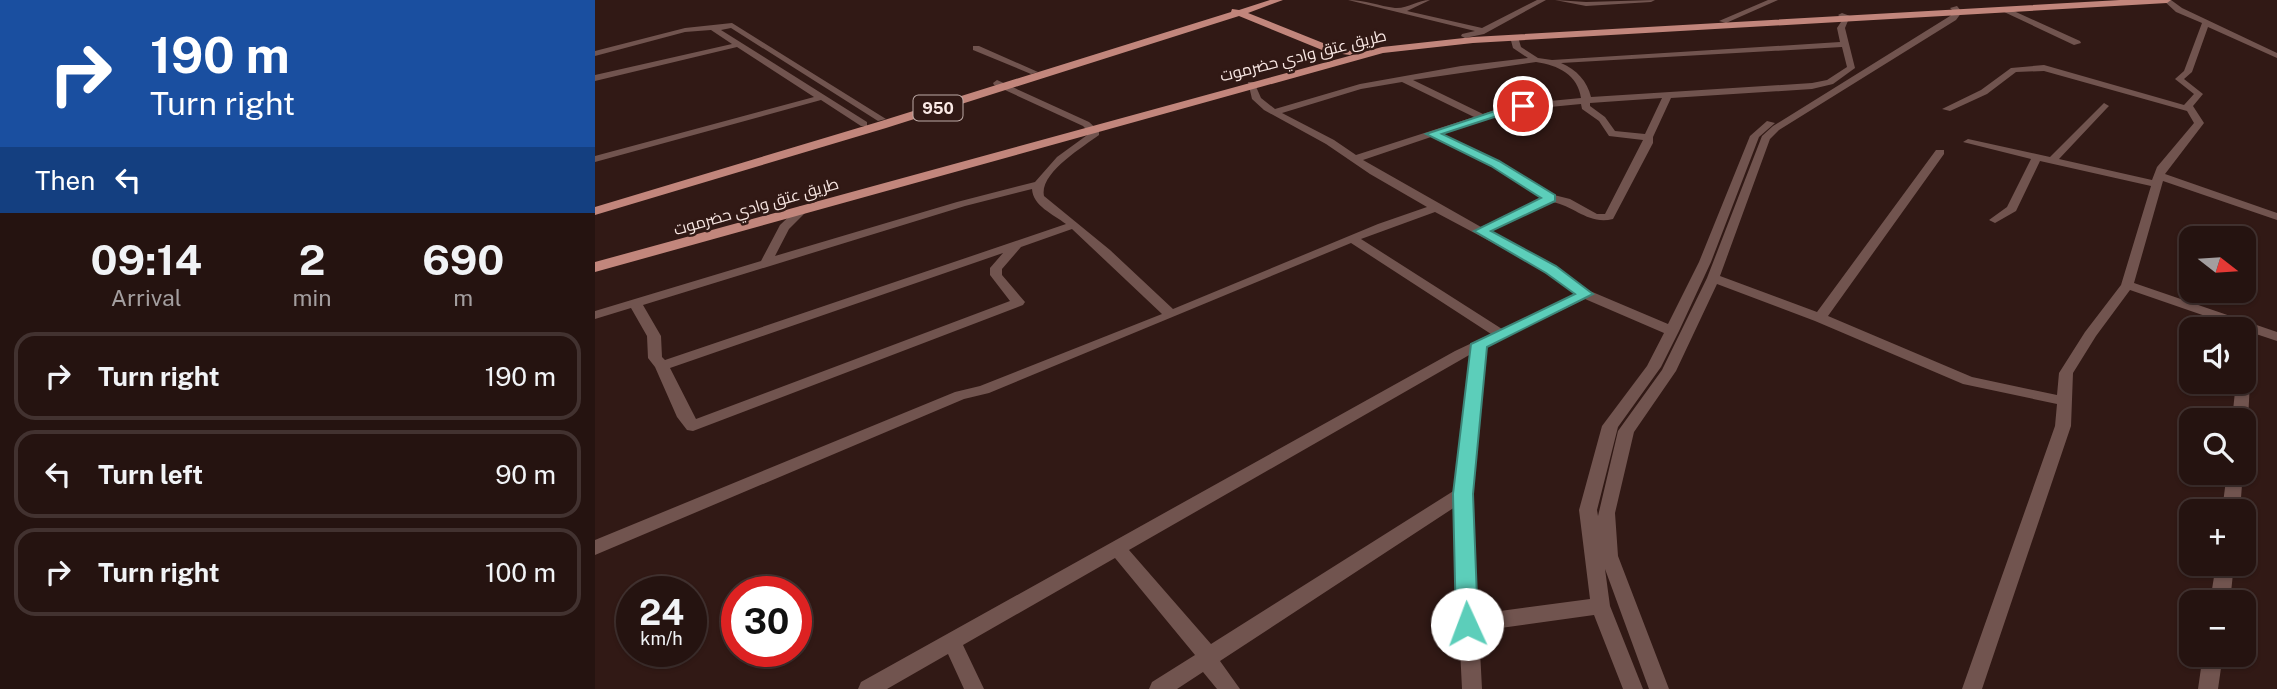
<!DOCTYPE html>
<html lang="en">
<head>
<meta charset="utf-8">
<style>
	:root { --surface:#251310; --page:#2d1c19; --text:#f1f3f6; --muted:#a39e9f; --line:#423230 }
	body { margin:0; font-family:"Public Sans",Cairo,sans-serif; background:var(--page); color:var(--text); height:100vh; display:flex; flex-direction:column; font-size:26px; white-space:nowrap }
	* { box-sizing:border-box; margin:0 }
	p { font-size:23px; color:var(--muted) }
	.icon { flex:none; width:38px; height:38px; fill:none; stroke:currentColor; stroke-width:2; stroke-linecap:round; stroke-linejoin:round }
	.map { position:relative; flex:1; overflow:hidden }
	.drawer { display:flex; flex-direction:column; background:var(--surface); width:595px }
	.drawer>* { flex:none }
	.banner { background:#1a4fa0; color:#fff; overflow:hidden }
	.needle { width:46px; rotate:107deg }
	.controls { position:absolute; left:1584px; top:226px; display:grid; gap:14px }
	.controls a { display:grid; place-items:center; width:77px; height:77px; border-radius:14px; background:var(--surface); box-shadow:0 2px 5px #0004,0 0 0 2px var(--line); font-size:35px }
	.speed { position:absolute; left:21px; top:576px; display:flex; gap:14px; font-size:35px; font-weight:700; text-align:center }
	.speed>* { display:grid; place-content:center; width:91px; height:91px; border-radius:50%; background:var(--surface); box-shadow:0 2px 5px #0004,0 0 0 2px var(--line); line-height:1 }
	.speed small { font-size:18px; font-weight:400 }
	.speed .limit { border:10px solid #d22; background:#fff; color:#111 }
	.pin { position:absolute; display:grid; place-items:center; width:60px; height:60px; color:#fff; margin:-30px; border:4px solid #fff; border-radius:50%; box-shadow:0 2px 7px #0007 }
	.me { position:absolute; width:77px; margin:-38px; rotate:358deg; stroke-linejoin:round; filter:drop-shadow(0 0 5px #0008) }
	.turn { display:flex; align-items:center; gap:24px; height:147px; padding:0 35px; font-size:32px }
	.turn .icon { width:91px; height:91px; stroke-width:2.5 }
	.turn b { display:block; font-size:49px; line-height:60px }
	.then { display:flex; align-items:center; height:66px; padding:0 35px; background:#0003; gap:14px; font-size:26px }
	.eta { display:flex; justify-content:space-evenly; align-items:center; height:119px; text-align:center }
	.eta b { font-size:42px; font-weight:700; line-height:49px }
	ul { padding:0; list-style:none }
	li { display:flex; align-items:center; gap:21px; height:88px; margin:0 14px 10px; padding:0 21px; border:4px solid var(--line); border-radius:21px }
	li div { flex:1 }
	li b { display:block; font-size:26px }
	li em { font-style:normal }
	main { display:flex; flex:1; min-height:0 }
	.map>svg:first-child { display:block }
	.lines { fill:none; stroke-linecap:round; stroke-linejoin:round }
	.minor { fill:#71544f; fill-rule:evenodd }
	.major { fill:#c2867c; fill-rule:evenodd }
	.route { fill:#5cceba; stroke:#3c8679; stroke-width:2 }
	.labels { text-anchor:middle; stroke-width:5; stroke-linejoin:round; paint-order:stroke }
	.far-street-label { font-size:16px; fill:#fae9e5; stroke:#311915 }
	.shield { fill:#311915; stroke:#beaba7; stroke-width:2 }
	.shield-label { font-size:16px; font-weight:bold; fill:#fae9e5 }
</style>
</head>
<body>
<main>
<section class="drawer">
<div class="banner">
<div class="turn"><svg class="icon" aria-label="right" viewBox="0 0 24 24"><path d="M7 20v-9h11M14 6l5 5-5 5"/></svg><div><b>190 m</b>Turn right</div></div>
<div class="then">Then<svg class="icon" aria-label="left" viewBox="0 0 24 24"><path d="M17 20v-9H6M10 6l-5 5 5 5"/></svg></div>
</div>
<div class="eta">
<div><b>09:14</b><p>Arrival</p></div>
<div><b>2</b><p>min</p></div>
<div><b>690</b><p>m</p></div>
</div>
<ul>
<li><svg class="icon" aria-label="right" viewBox="0 0 24 24"><path d="M7 20v-9h11M14 6l5 5-5 5"/></svg><div><b>Turn right</b></div><em>190 m</em></li>
<li><svg class="icon" aria-label="left" viewBox="0 0 24 24"><path d="M17 20v-9H6M10 6l-5 5 5 5"/></svg><div><b>Turn left</b></div><em>90 m</em></li>
<li><svg class="icon" aria-label="right" viewBox="0 0 24 24"><path d="M7 20v-9h11M14 6l5 5-5 5"/></svg><div><b>Turn right</b></div><em>100 m</em></li>
</ul>
</section>
<div class="map">
<svg width="1682" height="689" viewBox="0 0 1682 689">
	<rect width="100%" height="100%" fill="#311915"/>
	<g class="lines">
		<path class="minor" d="M 753,0 C 770,0 784,6 800,8 C 812,9 823,0 835,0 L 812,11 L 887,28 L 942,0 L 951,0 L 889,34 L 870,38 L 866,36 L 867,34 L 880,31 Z
			M 960,0 L 991,2 L 1060,0 L 1056,2 L 991,6 Z
			M 1173,0 L 1183,0 L 1131,23 L 1124,21 Z
			M 1568,0 L 1576,0 L 1587,8 L 1682,53 L 1682,58 L 1613,27 L 1597,72 L 1589,79 L 1608,94 L 1598,106 L 1609,123 L 1570,174 L 1682,213 L 1682,220 L 1568,181 L 1539,283 L 1682,332 L 1682,341 L 1658,333 L 1655,373 L 1648,377 L 1648,329 L 1535,290 L 1501,336 L 1478,373 L 1476,426 L 1387,689 L 1367,689 L 1460,426 L 1462,404 L 1368,384 L 1220,321 L 1122,284 L 1081,371 L 1039,432 L 1020,513 L 1023,556 L 1074,689 L 1054,689 L 1010,569 L 1015,606 L 1048,689 L 1028,689 L 999,615 L 884,631 L 887,689 L 867,689 L 864,628 L 862,624 L 864,620 L 860,507 L 625,661 L 645,689 L 622,689 L 608,672 L 582,689 L 554,689 L 557,682 L 600,655 L 520,558 L 368,645 L 389,689 L 369,689 L 353,654 L 292,689 L 263,689 L 266,682 L 860,351 L 896,334 L 756,243 L 394,393 L 369,399 L 0,555 L 0,540 L 360,392 L 385,386 L 567,314 L 477,229 L 426,247 L 407,269 L 407,275 L 430,302 L 428,305 L 98,431 L 92,430 L 82,417 L 60,367 L 53,358 L 52,336 L 36,308 L 0,319 L 0,311 L 166,261 L 185,225 L 205,206 L 213,206 L 215,208 L 194,229 L 180,256 L 362,202 L 440,182 L 462,157 L 495,133 L 488,126 L 399,85 L 398,83 L 402,80 L 494,122 L 504,131 L 504,135 C 488,147 444,173 449,196 L 515,250 L 578,309 L 783,224 L 832,207 L 775,174 L 731,144 L 669,110 L 657,99 L 653,82 L 659,82 L 666,98 L 680,109 L 765,84 L 866,66 L 933,58 L 918,48 L 915,37 L 919,35 L 923,37 L 926,47 L 943,58 L 957,60 L 1245,42 L 1242,28 L 1248,19 L 1243,15 L 1247,13 L 1255,16 L 1250,28 L 1260,68 L 1238,84 L 1217,89 L 1076,98 L 1058,137 L 1058,143 L 1018,219 C 993,225 980,206 957,202 L 894,231 L 942,256 L 995,291 L 1073,324 L 1104,262 L 1155,136 L 1172,121 L 1180,123 L 1164,137 L 1116,262 L 1084,331 L 1066,367 L 1023,427 L 1002,510 L 1003,516 L 1023,431 L 1067,370 L 1112,278 L 1167,136 L 1178,126 L 1355,16 L 1359,12 L 1355,8 L 1362,6 L 1367,12 L 1361,20 L 1184,130 L 1175,139 L 1125,276 L 1222,312 L 1341,150 L 1349,150 L 1349,154 L 1233,316 L 1377,377 L 1462,395 L 1464,373 L 1490,332 L 1526,285 L 1556,186 L 1445,161 L 1421,211 L 1400,223 L 1394,220 L 1412,207 L 1436,159 L 1368,142 L 1373,139 L 1455,157 L 1509,103 L 1514,106 L 1512,108 L 1464,159 L 1557,180 L 1562,167 L 1599,123 L 1592,111 L 1449,71 L 1421,72 L 1392,94 L 1355,111 L 1347,109 L 1386,90 L 1416,68 L 1449,65 L 1589,105 L 1599,94 L 1580,79 L 1589,71 L 1607,23 L 1581,12 ZM 1247,47 L 1252,67 L 1232,80 L 1217,83 L 996,97 C 992,81 982,70 966,63 ZM 941,62 C 963,65 983,75 986,98 L 914,105 L 888,114 L 818,80 ZM 807,82 L 879,117 L 761,155 L 739,140 L 687,113 L 766,89 ZM 1067,98 L 1050,134 L 1020,131 L 1010,117 L 995,106 L 995,103 ZM 986,104 L 987,109 L 1004,121 L 1014,136 L 1048,140 L 1010,214 L 1002,214 L 975,199 L 959,195 L 904,162 L 845,134 L 915,111 ZM 836,137 L 896,166 L 948,198 L 886,227 L 768,160 ZM 437,189 C 438,206 458,214 471,224 L 70,360 L 67,357 L 66,336 L 48,305 L 370,206 ZM 840,212 L 934,262 L 981,294 L 907,329 L 766,239 ZM 408,253 L 395,268 L 395,275 L 415,301 L 101,419 L 75,368 ZM 990,299 L 1069,333 L 1052,366 L 1007,426 L 984,510 L 995,599 L 883,614 L 876,493 L 891,347 ZM 876,354 L 860,490 L 616,644 L 534,550 Z
			M 1410,7 L 1485,41 L 1486,43 L 1479,45 L 1407,11 L 1406,9 Z
			M 137,23 L 291,119 L 283,121 L 136,28 L 126,30 L 272,122 L 272,126 L 266,126 L 226,100 L 0,162 L 0,156 L 219,97 L 142,47 L 0,81 L 0,75 L 137,44 L 116,30 L 90,32 L 0,56 L 0,51 L 90,28 Z
			M 378,46 L 384,46 L 443,72 L 436,74 L 378,50 Z
			M 1648,377 L 1655,382 L 1653,420 L 1648,424 L 1648,420 L 1637,420 L 1641,382 L 1648,382 Z
			M 1632,472 L 1648,472 L 1645,511 L 1627,511 Z
			M 1621,564 L 1639,564 L 1635,602 L 1615,602 Z
			M 1608,654 L 1628,654 L 1623,689 L 1603,689 Z"/>
		<path class="major" d="M 675,0 L 688,0 L 653,13 L 738,47 L 760,52 L 755,55 L 732,52 L 644,16 L 291,128 L 0,215 L 0,207 L 283,122 L 636,12 L 637,9 L 644,10 Z
			M 1525,0 L 1576,0 L 1572,3 L 878,43 L 788,53 L 0,272 L 0,262 L 787,47 L 878,37 Z"/>
	</g>
	<path class="route" d="M 924,103 L 933,106 L 847,134 L 904,161 L 960,195 L 960,201 L 896,231 L 961,266 L 998,294 L 892,347 L 878,494 L 883,624 L 880,630 L 872,633 L 864,630 L 861,624 L 858,494 L 876,344 L 980,294 L 951,273 L 879,231 L 946,198 L 896,166 L 831,134 Z"/>
	<g class="labels">
		<g class="far-street-label">
			<text transform="translate(708 55) rotate(-14)" y="6">طريق عتق وادي حضرموت</text>
			<text transform="translate(161 206) rotate(-16)" y="6">طريق عتق وادي حضرموت</text>
		</g>
		<rect class="shield" x="318.5" y="95.5" width="49" height="25" rx="5"/>
		<g class="shield-label">
			<text x="343" y="114">950</text>
		</g>
	</g>
</svg>
<div class="controls">
<a><svg class="needle" viewBox="-14 -14 28 28"><path d="M0-13l5 13h-10z" fill="#e53935"/><path d="M0 13l5-13h-10z" fill="#a39e9f"/></svg></a>
<a><svg class="icon" aria-label="sound" viewBox="0 0 24 24"><path d="M4 9h4l5-4v14l-5-4H4zM17 9q2 3 0 6"/></svg></a>
<a><svg class="icon" aria-label="search" viewBox="0 0 24 24"><circle cx="10" cy="10" r="6"/><path d="M15 15l6 6"/></svg></a>
<a>+</a>
<a>−</a>
</div>
<div class="speed"><div>24<small>km/h</small></div><div class="limit">30</div></div>
<div class="pin" style="left:928px;top:106px;background:#d93025"><svg class="icon" aria-label="arrive" viewBox="0 0 24 24"><path d="M6 21V4h12l-3 4 3 4H6"/></svg></div>
<svg class="me" style="left:872px;top:624px" viewBox="-20 -20 40 40"><circle r="19" fill="#fff"/><path d="M0-13L10 11 0 6-10 11z" fill="#5cceba"/></svg>
</div>
</main>
</body>
</html>
